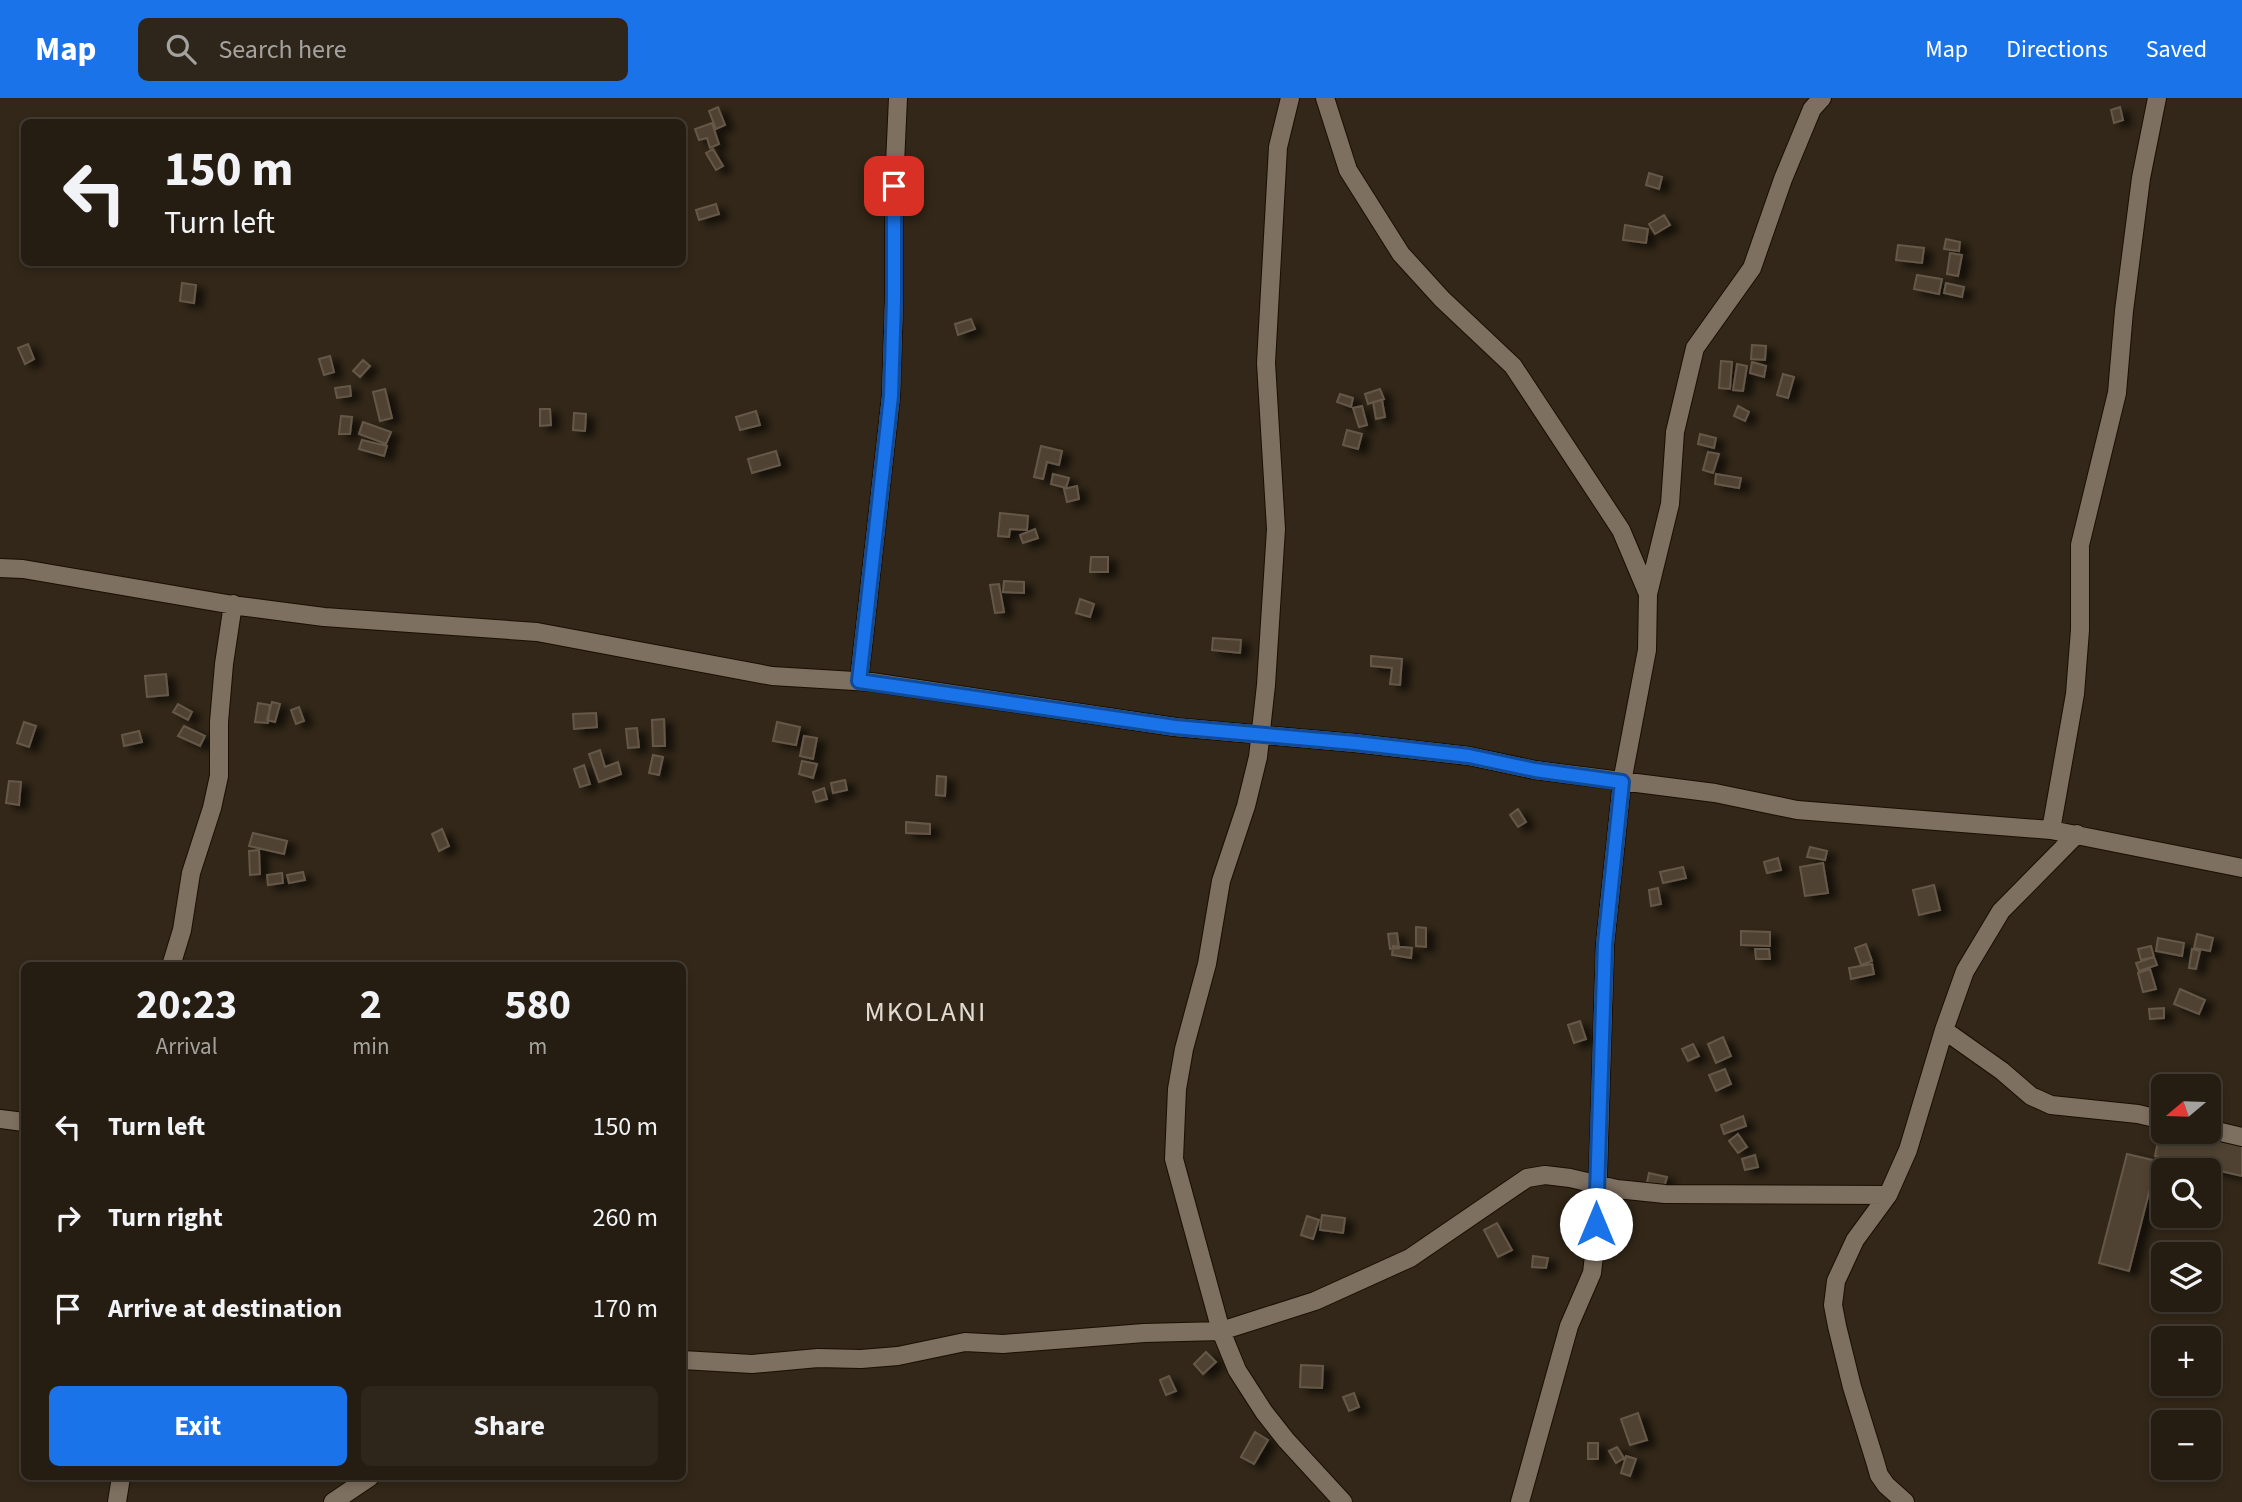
<!DOCTYPE html>
<html lang="en">
<head>
<meta charset="utf-8">
<style>
	:root { --surface:#261d12; --page:#2e261b; --text:#f1f3f6; --muted:#a4a29f; --line:#423b32; --accent:#1a73e8 }
	body { margin:0; font-family:"Source Sans 3",sans-serif; background:var(--page); color:var(--text); height:100vh; display:flex; flex-direction:column; font-size:26px; white-space:nowrap }
	* { box-sizing:border-box; margin:0 }
	p { font-size:23px; color:var(--muted) }
	.icon { flex:none; width:38px; height:38px; fill:none; stroke:currentColor; stroke-width:2; stroke-linecap:round; stroke-linejoin:round }
	.map { position:relative; flex:1; overflow:hidden }
	.sheet { position:absolute; left:21px; top:864px; width:665px; height:518px; display:flex; flex-direction:column; background:var(--surface); border-radius:10px; box-shadow:0 4px 10px #0003,0 0 0 2px var(--line) }
	.sheet>* { flex:none }
	.hud { position:absolute; left:21px; top:21px; width:665px; height:147px; border-radius:10px; box-shadow:0 4px 10px #0003,0 0 0 2px var(--line); background:#261d12; color:var(--text); overflow:hidden }
	.needle { width:46px; rotate:251deg }
	.fabs { position:absolute; left:2151px; top:976px; display:grid; gap:14px }
	.fabs a { display:grid; place-items:center; width:70px; height:70px; border-radius:10px; background:var(--surface); box-shadow:0 4px 10px #0003,0 0 0 2px var(--line); font-size:35px }
	.pin { position:absolute; display:grid; place-items:center; width:60px; height:60px; color:#fff; margin:-30px; border-radius:14px; box-shadow:0 4px 10px #0006 }
	.me { position:absolute; width:77px; margin:-38px; rotate:0deg; stroke-linejoin:round; filter:drop-shadow(0 0 5px #0008) }
	.turn { display:flex; align-items:center; gap:24px; height:147px; padding:0 28px; font-size:32px }
	.turn .icon { width:91px; height:91px; stroke-width:2.5 }
	.turn b { display:block; font-size:49px; line-height:60px }
	.eta { display:flex; justify-content:space-evenly; align-items:center; height:119px; text-align:center }
	.eta b { font-size:42px; font-weight:700; line-height:49px }
	.cta { display:flex; gap:14px; margin-top:auto; padding:14px 28px }
	.cta a { flex:1; height:80px; border-radius:10px; background:var(--accent); color:#fff; font-size:28px; font-weight:700; line-height:80px; text-align:center }
	.cta a+a { background:var(--page); color:var(--text) }
	ul { padding:0; list-style:none }
	li { display:flex; align-items:center; gap:21px; height:91px; padding:0 28px }
	li div { flex:1 }
	li b { display:block; font-size:26px }
	li em { font-style:normal }
	header { display:flex; align-items:center; gap:42px; box-sizing:border-box; height:98px; padding:0 35px; background:var(--accent); color:#fff }
	header strong { font-size:33px }
	nav { display:flex; gap:38px; margin-inline-start:auto; font-size:24px }
	.search { width:490px; height:63px; background:var(--page); display:flex; align-items:center; gap:18px; box-sizing:border-box; padding:0 24px; border-radius:10px; color:var(--muted); font-size:26px }
	.map>svg:first-child { display:block }
	.building { fill:#4f4333; stroke:#655848; stroke-width:2; filter:url(#shadow) }
	.lines { fill:none; stroke-linecap:round; stroke-linejoin:round }
	.minor-casing { stroke:#190f03; stroke-width:20 }
	.minor { stroke:#7e7060; stroke-width:18 }
	.route-casing { stroke:#114b97; stroke-width:18 }
	.route { stroke:#1a73e8; stroke-width:12 }
	.labels { text-anchor:middle; stroke-width:7; stroke-linejoin:round; paint-order:stroke }
	.quarter-label { font-size:28px; letter-spacing:2px; fill:#e2dbd1; stroke:#322718 }
</style>
</head>
<body>
<header>
<strong>Map</strong>
<div class="search"><svg class="icon" aria-label="search" viewBox="0 0 24 24"><circle cx="10" cy="10" r="6"/><path d="M15 15l6 6"/></svg>Search here</div>
<nav><a>Map</a><a>Directions</a><a>Saved</a></nav>
</header>
<div class="map">
<svg width="2242" height="1404" viewBox="0 0 2242 1404">
	<defs>
		<filter id="shadow"><feDropShadow dx="8" dy="4.5" stdDeviation="3.5" flood-color="#0009"/></filter>
	</defs>
	<rect width="100%" height="100%" fill="#322718"/>
	<path class="building" d="M 718,9 L 725,27 L 716,31 L 709,13 Z
		M 2120,9 L 2123,22 L 2114,25 L 2111,12 Z
		M 712,25 L 719,46 L 710,50 L 707,40 L 699,42 L 695,31 Z
		M 713,51 L 723,68 L 716,72 L 706,55 Z
		M 1649,75 L 1662,79 L 1659,91 L 1646,87 Z
		M 716,106 L 719,116 L 699,122 L 696,112 Z
		M 1664,117 L 1670,127 L 1655,136 L 1649,126 Z
		M 1625,127 L 1648,131 L 1646,145 L 1623,142 Z
		M 1946,141 L 1960,144 L 1959,153 L 1944,151 Z
		M 1898,147 L 1924,150 L 1922,165 L 1896,162 Z
		M 1950,155 L 1962,157 L 1958,178 L 1947,176 Z
		M 1917,177 L 1942,181 L 1939,196 L 1914,191 Z
		M 182,185 L 196,187 L 194,205 L 180,203 Z
		M 1946,185 L 1964,189 L 1962,199 L 1944,195 Z
		M 971,221 L 975,231 L 958,237 L 955,226 Z
		M 28,246 L 34,261 L 25,266 L 18,250 Z
		M 1752,247 L 1766,248 L 1765,262 L 1751,261 Z
		M 330,258 L 334,274 L 324,277 L 319,261 Z
		M 363,262 L 370,268 L 360,279 L 353,273 Z
		M 1721,263 L 1732,264 L 1730,291 L 1719,290 Z
		M 1752,264 L 1766,268 L 1764,279 L 1750,275 Z
		M 1737,266 L 1747,268 L 1743,293 L 1733,292 Z
		M 1783,276 L 1794,279 L 1788,300 L 1777,297 Z
		M 350,288 L 351,298 L 337,300 L 335,290 Z
		M 385,291 L 392,320 L 380,323 L 373,294 Z
		M 1380,291 L 1384,301 L 1368,306 L 1365,296 Z
		M 1340,296 L 1353,300 L 1351,309 L 1337,304 Z
		M 1382,302 L 1385,319 L 1376,321 L 1373,304 Z
		M 1362,308 L 1367,327 L 1359,329 L 1353,310 Z
		M 1738,308 L 1749,314 L 1745,323 L 1734,318 Z
		M 540,311 L 550,311 L 551,327 L 540,328 Z
		M 756,313 L 760,327 L 740,332 L 736,319 Z
		M 574,315 L 586,316 L 585,333 L 573,332 Z
		M 341,318 L 352,319 L 350,336 L 339,336 Z
		M 363,324 L 391,334 L 386,346 L 359,336 Z
		M 1347,332 L 1362,336 L 1358,351 L 1343,347 Z
		M 1700,336 L 1716,340 L 1714,350 L 1698,346 Z
		M 362,342 L 387,348 L 384,358 L 359,351 Z
		M 1041,348 L 1062,353 L 1059,367 L 1047,364 L 1043,381 L 1034,379 Z
		M 776,353 L 780,367 L 752,375 L 748,361 Z
		M 1708,354 L 1719,356 L 1713,375 L 1703,372 Z
		M 1053,376 L 1069,380 L 1066,390 L 1051,386 Z
		M 1716,376 L 1741,380 L 1739,390 L 1715,386 Z
		M 1077,388 L 1079,401 L 1067,404 L 1064,391 Z
		M 1000,415 L 1028,418 L 1027,432 L 1010,431 L 1009,439 L 998,438 Z
		M 1035,431 L 1038,440 L 1023,445 L 1020,437 Z
		M 1091,459 L 1108,459 L 1108,474 L 1090,474 Z
		M 1004,483 L 1024,484 L 1024,495 L 1003,494 Z
		M 999,486 L 1004,514 L 995,515 L 990,487 Z
		M 1080,501 L 1094,506 L 1090,519 L 1076,515 Z
		M 1213,540 L 1241,542 L 1240,555 L 1212,552 Z
		M 1371,558 L 1402,561 L 1400,587 L 1390,586 L 1392,570 L 1371,568 Z
		M 166,576 L 168,597 L 147,599 L 145,578 Z
		M 272,604 L 280,606 L 275,624 L 267,622 Z
		M 258,605 L 270,607 L 268,625 L 255,624 Z
		M 178,606 L 192,614 L 188,622 L 173,614 Z
		M 299,609 L 304,623 L 296,626 L 291,612 Z
		M 596,615 L 597,629 L 574,631 L 573,616 Z
		M 664,621 L 665,648 L 653,648 L 652,622 Z
		M 24,624 L 36,628 L 29,649 L 17,645 Z
		M 777,624 L 800,629 L 796,647 L 773,643 Z
		M 184,628 L 205,638 L 200,648 L 178,638 Z
		M 637,630 L 639,649 L 628,650 L 626,631 Z
		M 139,633 L 142,644 L 124,648 L 122,637 Z
		M 804,638 L 817,640 L 813,661 L 800,658 Z
		M 600,652 L 605,669 L 618,664 L 621,676 L 599,684 L 589,656 Z
		M 653,657 L 663,659 L 659,677 L 649,675 Z
		M 802,663 L 817,666 L 813,680 L 799,676 Z
		M 584,667 L 590,686 L 580,689 L 574,671 Z
		M 937,678 L 946,679 L 945,698 L 936,697 Z
		M 845,682 L 847,692 L 833,695 L 831,685 Z
		M 9,683 L 21,684 L 19,707 L 6,705 Z
		M 824,690 L 827,701 L 816,704 L 813,694 Z
		M 1518,711 L 1526,724 L 1518,729 L 1510,717 Z
		M 906,724 L 930,726 L 930,736 L 906,735 Z
		M 442,731 L 449,748 L 439,753 L 432,736 Z
		M 253,735 L 287,743 L 284,756 L 249,748 Z
		M 1810,749 L 1827,753 L 1825,762 L 1807,759 Z
		M 259,752 L 260,776 L 250,777 L 249,753 Z
		M 1778,760 L 1781,772 L 1767,775 L 1764,764 Z
		M 1823,765 L 1828,795 L 1805,798 L 1800,769 Z
		M 1683,769 L 1686,780 L 1663,785 L 1660,774 Z
		M 303,774 L 305,782 L 289,785 L 287,777 Z
		M 282,775 L 283,785 L 268,787 L 267,777 Z
		M 1934,787 L 1940,812 L 1919,817 L 1913,792 Z
		M 1658,790 L 1661,806 L 1651,808 L 1649,792 Z
		M 1416,829 L 1426,830 L 1426,849 L 1416,848 Z
		M 1741,833 L 1770,834 L 1770,848 L 1741,847 Z
		M 1397,835 L 1399,850 L 1390,851 L 1388,836 Z
		M 2197,836 L 2213,840 L 2210,853 L 2194,850 Z
		M 2158,840 L 2184,845 L 2182,858 L 2156,853 Z
		M 1866,846 L 1872,863 L 1861,867 L 1855,850 Z
		M 1393,848 L 1412,850 L 1411,860 L 1392,857 Z
		M 2151,848 L 2154,859 L 2141,862 L 2138,851 Z
		M 1755,851 L 1769,851 L 1770,861 L 1756,861 Z
		M 2192,851 L 2200,853 L 2196,871 L 2189,870 Z
		M 2154,859 L 2157,867 L 2139,873 L 2136,865 Z
		M 1872,866 L 1874,876 L 1851,881 L 1849,870 Z
		M 2150,871 L 2156,891 L 2143,894 L 2138,875 Z
		M 2180,891 L 2205,902 L 2199,916 L 2174,906 Z
		M 2164,910 L 2164,920 L 2150,921 L 2149,911 Z
		M 1580,923 L 1586,941 L 1574,945 L 1568,927 Z
		M 1723,939 L 1731,958 L 1716,965 L 1708,946 Z
		M 1693,946 L 1699,958 L 1688,963 L 1682,951 Z
		M 1725,971 L 1731,986 L 1716,993 L 1709,977 Z
		M 1743,1018 L 1746,1028 L 1724,1036 L 1721,1027 Z
		M 2161,1029 L 2163,1034 L 2186,1034 L 2242,1047 L 2242,1078 L 2155,1058 Z
		M 1738,1036 L 1747,1049 L 1738,1055 L 1729,1043 Z
		M 2127,1056 L 2157,1063 L 2129,1173 L 2099,1165 Z
		M 1755,1057 L 1758,1069 L 1745,1072 L 1742,1061 Z
		M 1649,1075 L 1667,1079 L 1663,1093 L 1646,1089 Z
		M 1322,1117 L 1345,1120 L 1343,1135 L 1320,1132 Z
		M 1307,1118 L 1319,1122 L 1313,1141 L 1301,1137 Z
		M 1497,1125 L 1512,1152 L 1498,1159 L 1484,1132 Z
		M 1533,1158 L 1548,1160 L 1546,1170 L 1532,1169 Z
		M 1206,1254 L 1216,1264 L 1203,1276 L 1194,1266 Z
		M 1301,1267 L 1323,1268 L 1322,1290 L 1300,1289 Z
		M 1169,1278 L 1176,1293 L 1166,1297 L 1160,1282 Z
		M 1354,1295 L 1359,1309 L 1349,1313 L 1343,1299 Z
		M 1638,1315 L 1647,1342 L 1630,1347 L 1621,1321 Z
		M 1255,1334 L 1268,1342 L 1254,1366 L 1241,1359 Z
		M 1588,1345 L 1598,1345 L 1598,1361 L 1588,1361 Z
		M 1617,1349 L 1624,1360 L 1616,1365 L 1609,1353 Z
		M 1626,1358 L 1636,1361 L 1630,1378 L 1621,1375 Z"/>
	<g class="lines">
		<g class="minor-casing">
			<path id="minor" d="M 1290,0 L 1278,49 L 1266,265 L 1276,431 L 1266,587 L 1258,659 L 1246,708 L 1221,783 L 1207,866 L 1184,951 L 1177,991 L 1174,1061 L 1221,1233 L 1237,1272 L 1264,1314 L 1286,1342 L 1343,1404
				M 1325,0 L 1348,72 L 1401,156 L 1442,201 L 1513,268 L 1621,432 L 1648,496 L 1647,552 L 1622,684 L 1605,846 L 1596,1140 L 1592,1175 L 1569,1228 L 1520,1404
				M 0,470 L 23,471 L 239,508 L 324,519 L 537,534 L 772,578 L 871,584 L 1175,629 L 1355,645 L 1469,658 L 1535,672 L 1715,695 L 1797,712 L 2051,732 L 2242,770
				M 1648,496 L 1670,406 L 1675,334 L 1695,250 L 1752,170 L 1783,81 L 1812,11 L 1822,0
				M 859,583 L 891,298 L 894,203 L 894,88 L 898,0
				M 2051,732 L 2075,596 L 2080,532 L 2080,447 L 2117,295 L 2124,213 L 2141,80 L 2157,0
				M 171,868 L 182,832 L 191,775 L 212,710 L 219,678 L 219,624 L 224,566 L 233,506
				M 1944,932 L 2002,973 L 2031,998 L 2051,1007 L 2138,1016 L 2163,1022
				M 0,1021 L 24,1024
				M 2208,1031 L 2242,1039
				M 682,1262 L 752,1266 L 818,1260 L 861,1261 L 898,1258 L 965,1244 L 1003,1246 L 1144,1235 L 1221,1233 L 1315,1203 L 1410,1160 L 1527,1080 L 1545,1077 L 1570,1080 L 1617,1091 L 1665,1096 L 1888,1097
				M 117,1404 L 121,1379
				M 333,1404 L 370,1379
				M 1905,1404 L 1886,1387 L 1879,1377 L 1875,1363 L 1852,1289 L 1837,1228 L 1833,1207 L 1836,1183 L 1855,1142 L 1888,1097 L 1908,1052 L 1944,932 L 1965,873 L 2001,813 L 2077,736"/>
		</g>
		<use href="#minor" class="minor"/>
	</g>
	<g class="lines">
		<g class="route-casing">
			<path id="route" d="M 894,88 L 894,203 L 891,298 L 859,583 L 1175,629 L 1355,645 L 1469,658 L 1535,672 L 1622,684 L 1605,846 L 1596,1126"/>
		</g>
		<use href="#route" class="route"/>
	</g>
	<g class="labels">
		<g class="quarter-label">
			<text x="926" y="923">MKOLANI</text>
		</g>
	</g>
</svg>
<div class="fabs">
<a><svg class="needle" viewBox="-14 -14 28 28"><path d="M0-13l5 13h-10z" fill="#e53935"/><path d="M0 13l5-13h-10z" fill="#a4a29f"/></svg></a>
<a><svg class="icon" aria-label="search" viewBox="0 0 24 24"><circle cx="10" cy="10" r="6"/><path d="M15 15l6 6"/></svg></a>
<a><svg class="icon" aria-label="layers" viewBox="0 0 24 24"><path d="M12 4l9 5-9 5-9-5zM3 14l9 5 9-5"/></svg></a>
<a>+</a>
<a>−</a>
</div>
<div class="pin" style="left:894px;top:88px;background:#d93025"><svg class="icon" aria-label="arrive" viewBox="0 0 24 24"><path d="M6 21V4h12l-3 4 3 4H6"/></svg></div>
<svg class="me" style="left:1596px;top:1126px" viewBox="-20 -20 40 40"><circle r="19" fill="#fff"/><path d="M0-13L10 11 0 6-10 11z" fill="#1a73e8"/></svg>
<div class="hud">
<div class="turn"><svg class="icon" aria-label="left" viewBox="0 0 24 24"><path d="M17 20v-9H6M10 6l-5 5 5 5"/></svg><div><b>150 m</b>Turn left</div></div>
</div>
<section class="sheet">
<div class="eta">
<div><b>20:23</b><p>Arrival</p></div>
<div><b>2</b><p>min</p></div>
<div><b>580</b><p>m</p></div>
</div>
<ul>
<li><svg class="icon" aria-label="left" viewBox="0 0 24 24"><path d="M17 20v-9H6M10 6l-5 5 5 5"/></svg><div><b>Turn left</b></div><em>150 m</em></li>
<li><svg class="icon" aria-label="right" viewBox="0 0 24 24"><path d="M7 20v-9h11M14 6l5 5-5 5"/></svg><div><b>Turn right</b></div><em>260 m</em></li>
<li><svg class="icon" aria-label="arrive" viewBox="0 0 24 24"><path d="M6 21V4h12l-3 4 3 4H6"/></svg><div><b>Arrive at destination</b></div><em>170 m</em></li>
</ul>
<div class="cta"><a>Exit</a><a>Share</a></div>
</section>
</div>
</body>
</html>
